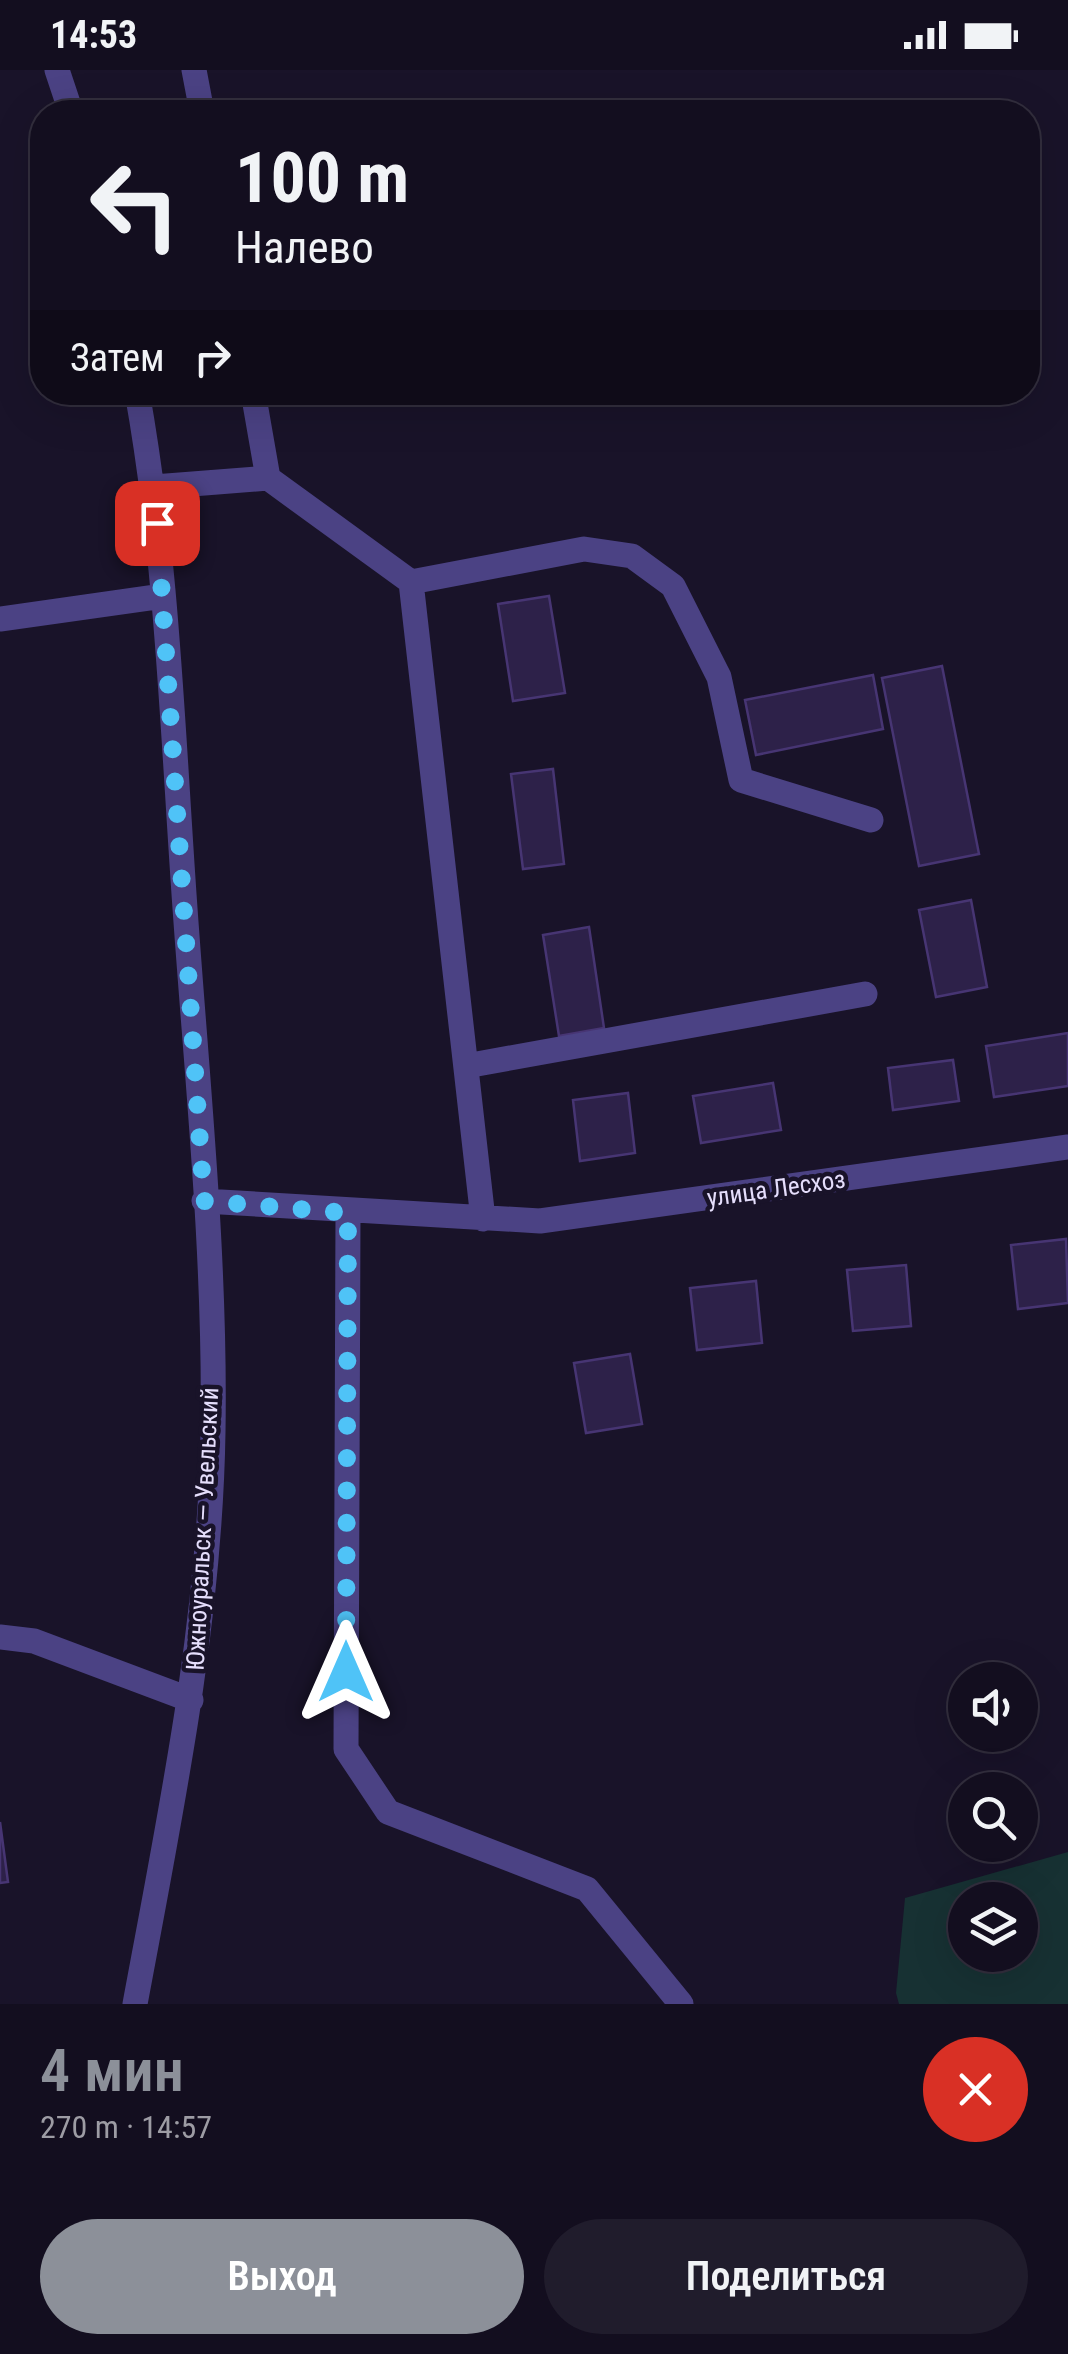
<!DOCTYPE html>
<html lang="ru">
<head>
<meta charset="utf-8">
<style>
	:root { --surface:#130e1f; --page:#201c2c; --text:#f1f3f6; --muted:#9d9ca4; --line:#322e3d; --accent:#8c9099 }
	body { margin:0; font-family:"Roboto Condensed",sans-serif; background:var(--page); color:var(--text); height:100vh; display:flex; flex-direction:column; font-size:38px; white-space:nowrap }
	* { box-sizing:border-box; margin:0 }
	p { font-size:32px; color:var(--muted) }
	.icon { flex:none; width:55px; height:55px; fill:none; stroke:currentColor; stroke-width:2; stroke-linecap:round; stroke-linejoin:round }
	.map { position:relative; height:1934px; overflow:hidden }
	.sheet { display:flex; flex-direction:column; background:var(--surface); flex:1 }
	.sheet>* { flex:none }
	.hud { position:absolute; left:30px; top:30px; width:1010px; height:305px; border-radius:40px; box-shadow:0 10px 40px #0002,0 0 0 2px var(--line); background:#130e1f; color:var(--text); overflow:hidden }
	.tools { position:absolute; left:948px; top:1592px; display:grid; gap:20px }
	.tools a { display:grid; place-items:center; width:90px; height:90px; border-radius:50%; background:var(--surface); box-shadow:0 10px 40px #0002,0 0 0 2px var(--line); font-size:50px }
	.pin { position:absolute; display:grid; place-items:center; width:85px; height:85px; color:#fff; margin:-42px; border-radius:20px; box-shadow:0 5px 15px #0006 }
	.me { position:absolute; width:110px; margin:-55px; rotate:0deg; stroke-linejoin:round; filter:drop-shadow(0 0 8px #0008) }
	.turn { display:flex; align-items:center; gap:35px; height:210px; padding:0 40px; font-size:45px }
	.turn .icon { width:130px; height:130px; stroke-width:2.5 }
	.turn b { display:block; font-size:70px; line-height:85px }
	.then { display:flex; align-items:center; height:95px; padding:0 40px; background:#0003; gap:20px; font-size:38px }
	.round { display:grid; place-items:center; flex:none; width:105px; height:105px; border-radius:52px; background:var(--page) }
	.overview { display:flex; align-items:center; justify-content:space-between; height:170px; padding:0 40px }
	h1 { font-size:60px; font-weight:600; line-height:75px; color:var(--accent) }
	.primary-button { display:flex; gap:20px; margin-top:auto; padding:20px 40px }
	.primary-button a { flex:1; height:115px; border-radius:60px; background:var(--accent); color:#fff; font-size:40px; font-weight:600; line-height:115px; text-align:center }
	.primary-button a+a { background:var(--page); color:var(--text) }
	.status { display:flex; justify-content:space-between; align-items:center; height:70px; padding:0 50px; background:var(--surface); direction:ltr }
	.status svg { height:28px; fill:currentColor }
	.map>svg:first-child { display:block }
	.green { fill:#173133; fill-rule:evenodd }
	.building { fill:#2d2149; stroke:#473573; stroke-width:2.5 }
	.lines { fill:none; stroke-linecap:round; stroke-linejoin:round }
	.minor { stroke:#4b4284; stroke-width:25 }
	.route { stroke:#4fc3f7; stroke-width:18; stroke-dasharray:0 32.4 }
	.labels { text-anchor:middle; stroke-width:9; stroke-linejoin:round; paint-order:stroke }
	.street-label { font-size:25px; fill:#e5defc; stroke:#191329 }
</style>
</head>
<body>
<div class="status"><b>14:53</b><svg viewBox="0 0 49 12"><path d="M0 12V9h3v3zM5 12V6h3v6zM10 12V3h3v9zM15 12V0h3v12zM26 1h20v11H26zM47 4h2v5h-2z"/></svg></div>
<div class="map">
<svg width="1068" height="1934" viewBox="0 0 1068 1934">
	<rect width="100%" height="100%" fill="#191329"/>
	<path class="green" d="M 1068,1782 L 1068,1934 L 899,1934 L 896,1923 L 905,1828 ZM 965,1830 L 1020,1830 L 1020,1885 L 965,1885 Z"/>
	<path class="building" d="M 549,526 L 565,623 L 513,631 L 498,534 Z
		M 942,596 L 979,784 L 919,796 L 882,608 Z
		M 873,605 L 883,659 L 756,685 L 745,630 Z
		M 553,699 L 564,794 L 523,799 L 511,704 Z
		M 971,830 L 987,917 L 936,927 L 919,840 Z
		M 589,857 L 604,958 L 559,966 L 543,865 Z
		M 1068,963 L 1068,1016 L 994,1027 L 986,976 Z
		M 953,990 L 959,1031 L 893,1040 L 888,998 Z
		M 773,1013 L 781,1060 L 701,1073 L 693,1026 Z
		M 628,1023 L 635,1083 L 580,1091 L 573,1030 Z
		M 1066,1169 L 1068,1233 L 1018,1239 L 1011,1175 Z
		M 906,1195 L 911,1256 L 853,1261 L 847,1200 Z
		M 756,1211 L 762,1273 L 697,1280 L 690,1218 Z
		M 630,1284 L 642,1354 L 586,1363 L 574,1293 Z
		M 0,1752 L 8,1812 L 0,1813 Z"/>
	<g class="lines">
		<path class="minor" d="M 57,0 L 71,42
			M 194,0 L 202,42
			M 268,408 L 411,512 L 483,1149
			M 154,417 L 268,408 L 253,322
			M 411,512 L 584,479 L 632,486 L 673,516 L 719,607 L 741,710 L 871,750
			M 0,549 L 163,526
			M 466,996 L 865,924
			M 204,1131 L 540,1151 L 1068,1077
			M 348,1143 L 346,1679 L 388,1742 L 587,1819 L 681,1934
			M 0,1567 L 34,1571 L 191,1630
			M 135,1934 C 170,1745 210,1555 213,1362 C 216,1178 195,992 183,809 C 172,646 166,483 137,322"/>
	</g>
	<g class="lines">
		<path class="route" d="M 157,453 L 204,1131 L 348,1143 L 346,1602"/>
	</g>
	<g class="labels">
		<g class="street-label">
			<text transform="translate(776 1118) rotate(-8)" y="9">улица Лесхоз</text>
			<text transform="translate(202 1459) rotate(-87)" y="9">Южноуральск — Увельский</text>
		</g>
	</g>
</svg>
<div class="tools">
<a><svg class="icon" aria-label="sound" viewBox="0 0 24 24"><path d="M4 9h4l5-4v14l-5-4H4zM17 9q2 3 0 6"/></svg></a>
<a><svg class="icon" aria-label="search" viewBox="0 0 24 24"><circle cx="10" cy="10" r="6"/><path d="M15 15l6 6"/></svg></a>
<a><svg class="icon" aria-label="layers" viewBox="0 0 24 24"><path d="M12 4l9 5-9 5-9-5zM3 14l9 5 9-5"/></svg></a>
</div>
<div class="pin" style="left:157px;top:453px;background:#d93025"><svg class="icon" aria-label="arrive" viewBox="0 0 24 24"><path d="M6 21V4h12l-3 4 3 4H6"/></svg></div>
<svg class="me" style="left:346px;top:1602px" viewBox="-20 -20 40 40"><path d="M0-17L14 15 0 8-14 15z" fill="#4fc3f7" stroke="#fff" stroke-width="4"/></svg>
<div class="hud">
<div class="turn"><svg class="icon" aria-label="left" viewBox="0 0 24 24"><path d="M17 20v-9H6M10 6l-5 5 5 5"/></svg><div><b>100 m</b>Налево</div></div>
<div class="then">Затем<svg class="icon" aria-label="right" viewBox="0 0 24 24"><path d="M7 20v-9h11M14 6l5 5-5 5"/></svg></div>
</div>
</div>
<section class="sheet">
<div class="overview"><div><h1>4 мин</h1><p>270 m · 14:57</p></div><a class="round" style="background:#d93025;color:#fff"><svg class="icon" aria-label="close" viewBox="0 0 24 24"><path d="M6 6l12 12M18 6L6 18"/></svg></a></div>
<div class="primary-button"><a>Выход</a><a>Поделиться</a></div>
</section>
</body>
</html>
